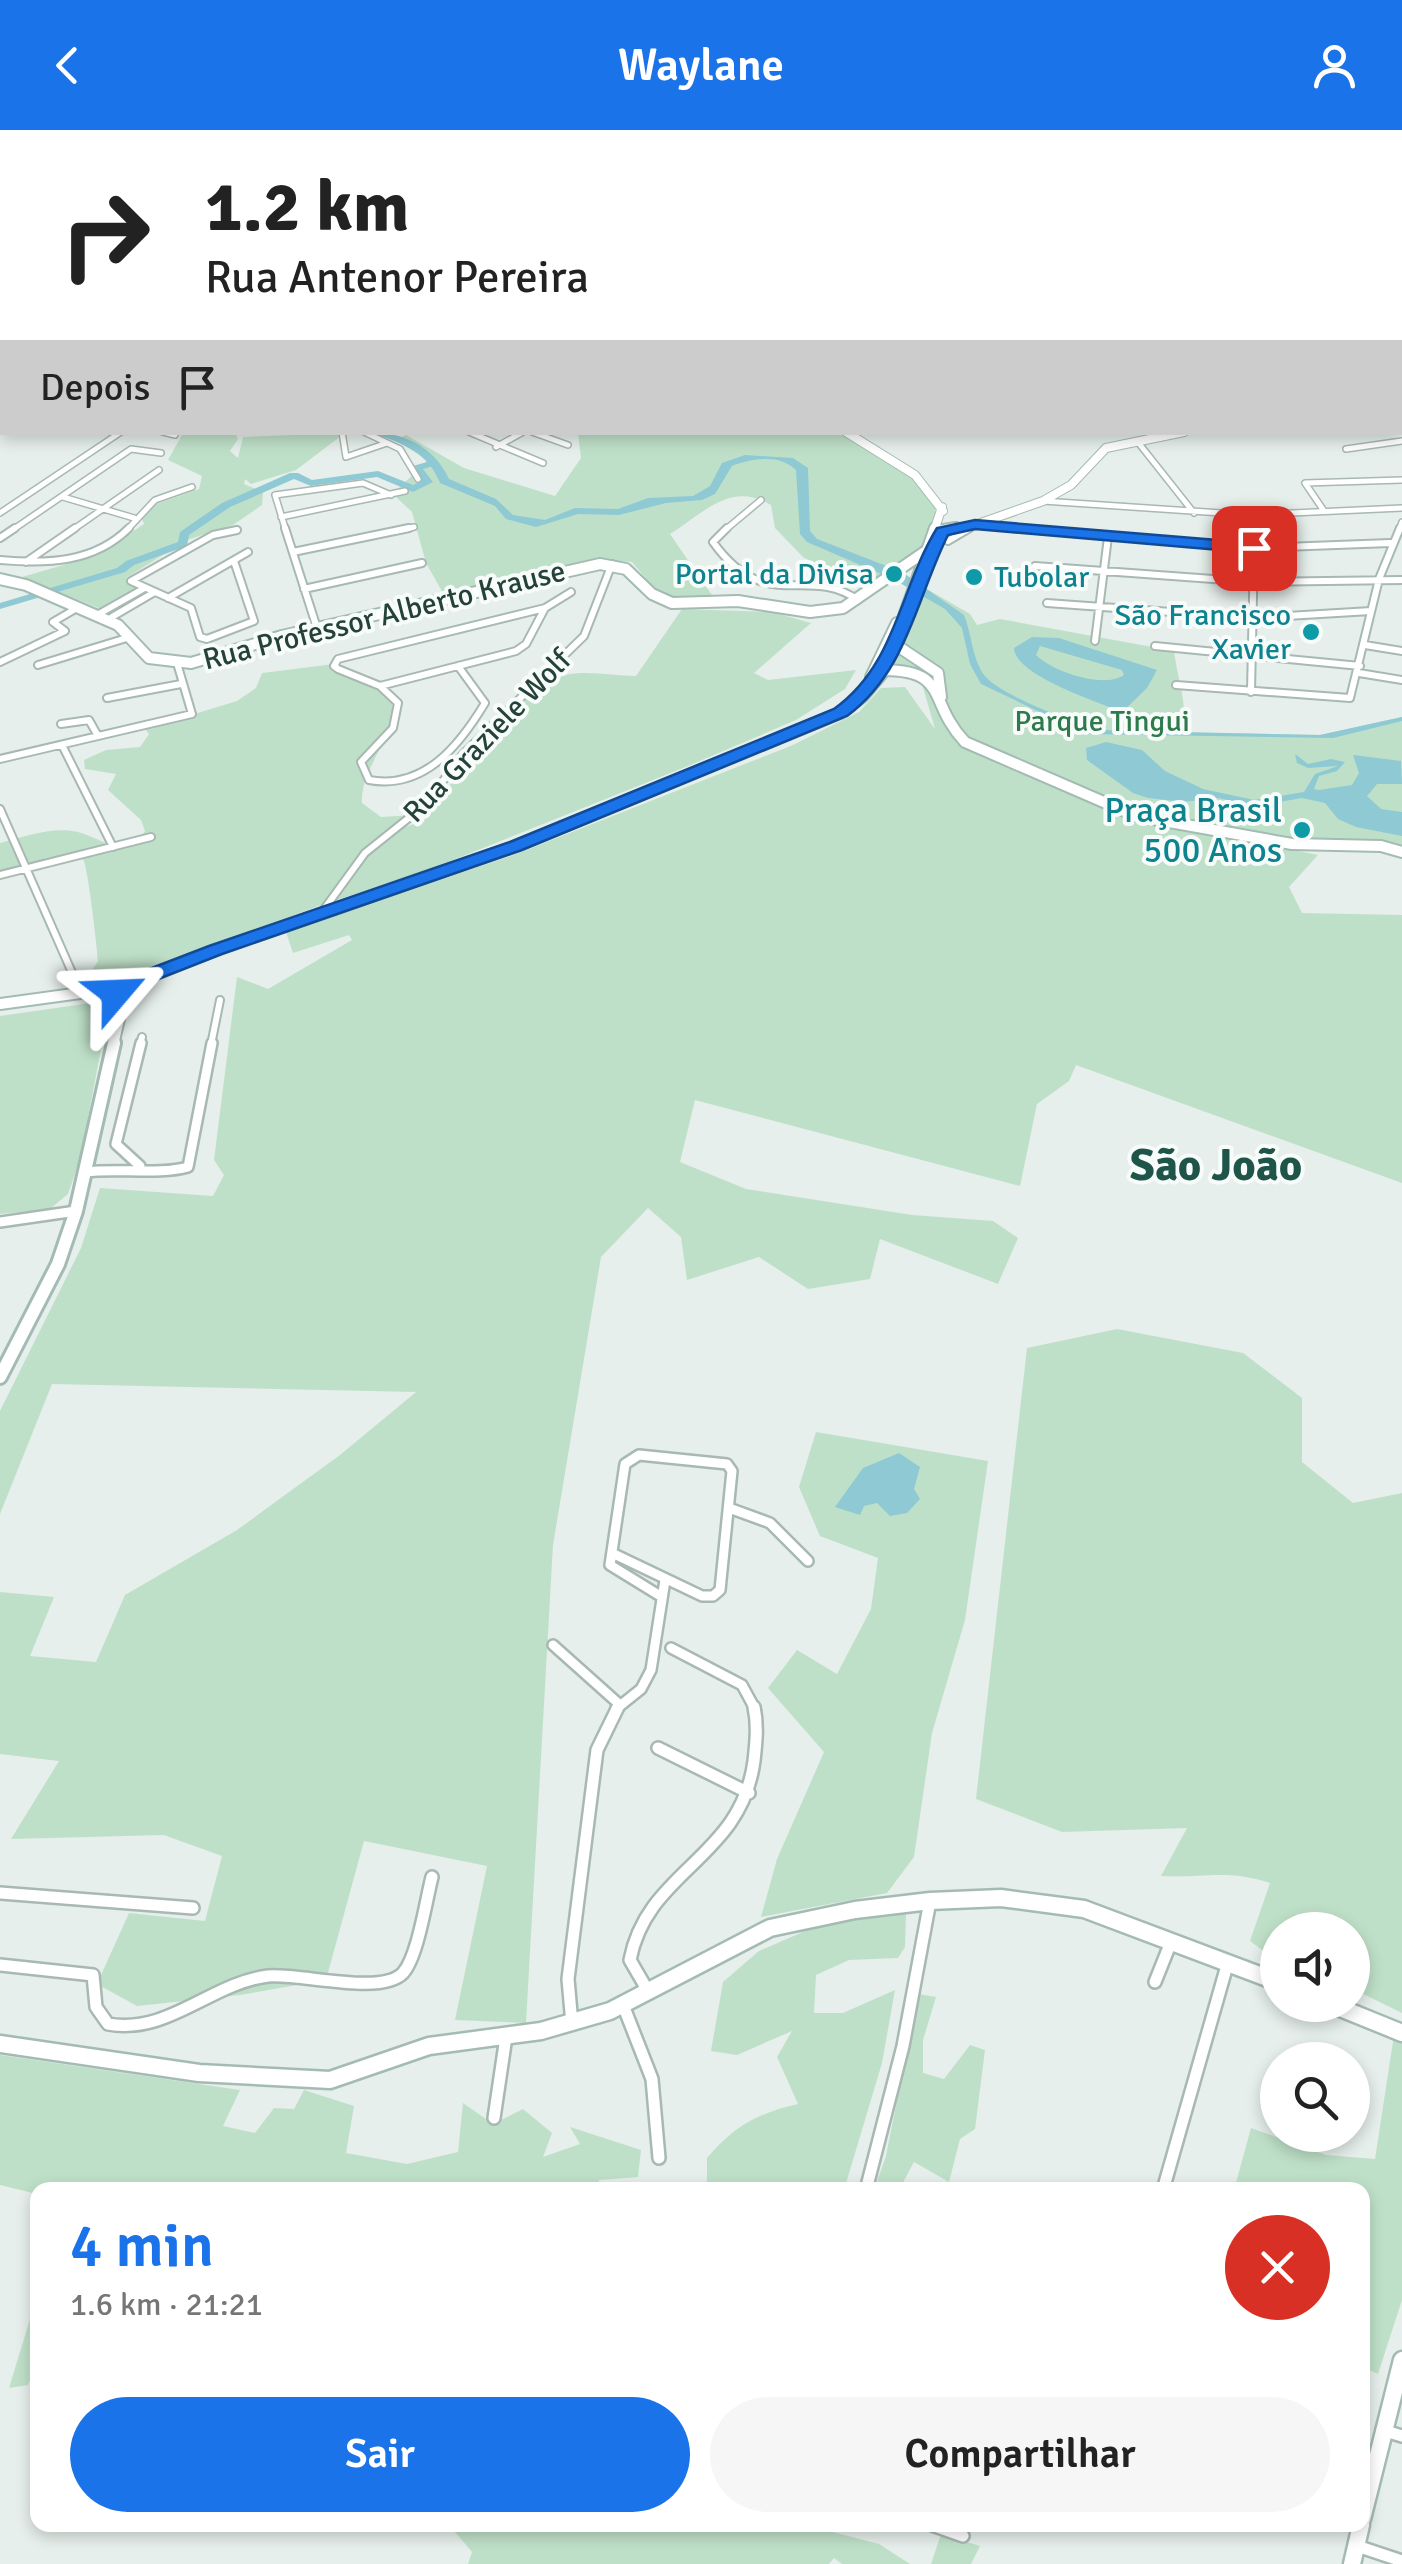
<!DOCTYPE html>
<html lang="pt">
<head>
<meta charset="utf-8">
<style>
	:root { --surface:#fff; --page:#f6f6f6; --text:#222; --muted:#767676; --accent:#1a73e8 }
	body { margin:0; font-family:Signika,sans-serif; background:var(--page); color:var(--text); height:100vh; display:flex; flex-direction:column; font-size:38px; white-space:nowrap }
	* { box-sizing:border-box; margin:0 }
	p { font-size:32px; color:var(--muted) }
	.icon { flex:none; width:55px; height:55px; fill:none; stroke:currentColor; stroke-width:2; stroke-linecap:round; stroke-linejoin:round }
	.map { position:relative; flex:1; overflow:hidden }
	.side { position:absolute; left:30px; top:2052px; width:1340px; height:350px; display:flex; flex-direction:column; background:var(--surface); border-radius:20px; box-shadow:0 5px 15px #0003 }
	.side>* { flex:none }
	.banner { position:absolute; left:0px; top:0px; width:1402px; height:305px; box-shadow:0 5px 15px #0003; background:#fff; color:var(--text); overflow:hidden }
	.fabs { position:absolute; left:1260px; top:1782px; display:grid; gap:20px }
	.fabs a { display:grid; place-items:center; width:110px; height:110px; border-radius:50%; background:var(--surface); box-shadow:0 5px 15px #0003; font-size:50px }
	.pin { position:absolute; display:grid; place-items:center; width:85px; height:85px; color:#fff; margin:-42px; border-radius:20px; box-shadow:0 5px 15px #0006 }
	.me { position:absolute; width:110px; margin:-55px; rotate:64deg; stroke-linejoin:round; filter:drop-shadow(0 0 8px #0008) }
	.turn { display:flex; align-items:center; gap:35px; height:210px; padding:0 40px; font-size:45px }
	.turn .icon { width:130px; height:130px; stroke-width:2.5 }
	.turn b { display:block; font-size:70px; line-height:85px }
	.then { display:flex; align-items:center; height:95px; padding:0 40px; background:#0003; gap:20px; font-size:38px }
	.round { display:grid; place-items:center; flex:none; width:105px; height:105px; border-radius:52px; background:var(--page) }
	.overview { display:flex; align-items:center; justify-content:space-between; height:170px; padding:0 40px }
	h1 { font-size:60px; font-weight:600; line-height:75px; color:var(--accent) }
	.action { display:flex; gap:20px; margin-top:auto; padding:20px 40px }
	.action a { flex:1; height:115px; border-radius:60px; background:var(--accent); color:#fff; font-size:40px; font-weight:600; line-height:115px; text-align:center }
	.action a+a { background:var(--page); color:var(--text) }
	header { display:flex; justify-content:space-between; align-items:center; height:130px; padding:0 40px; background:var(--accent); color:#fff; font-size:45px; font-weight:600 }
	.map>svg:first-child { display:block }
	.green { fill:#bfe0c8 }
	.water { fill:#8ec9d4; fill-rule:evenodd }
	.lines { fill:none; stroke-linecap:round; stroke-linejoin:round }
	.stream { stroke:#8ec9d4; stroke-width:2.5 }
	.river { fill:#8ec9d4; fill-rule:evenodd }
	.street-far3-casing { stroke:#a8b8b2; stroke-width:8 }
	.street-far2-casing { stroke:#a8b8b2; stroke-width:10 }
	.street-far1-casing { stroke:#a8b8b2; stroke-width:14 }
	.street-casing { stroke:#a8b8b2; stroke-width:16 }
	.secondary-far3-casing { stroke:#a4bbb3; stroke-width:10 }
	.secondary-far2-casing { stroke:#a4bbb3; stroke-width:14 }
	.secondary-far1-casing { stroke:#a4bbb3; stroke-width:18 }
	.secondary-casing { stroke:#a4bbb3; stroke-width:21 }
	.street-far3 { stroke:#fff; stroke-width:5 }
	.street-far2 { stroke:#fff; stroke-width:6 }
	.street-far1 { stroke:#fff; stroke-width:9 }
	.street { stroke:#fff; stroke-width:11 }
	.secondary-far3 { stroke:#fff; stroke-width:8 }
	.secondary-far2 { stroke:#fff; stroke-width:10 }
	.secondary-far1 { stroke:#fff; stroke-width:12 }
	.secondary { stroke:#fff; stroke-width:16 }
	.route { fill:#1a73e8; stroke:#114b97; stroke-width:2.5 }
	.culture-dot { fill:#0f9aa8; stroke:#f7fbf9; stroke-width:4 }
	.labels { text-anchor:middle; stroke-width:8; stroke-linejoin:round; paint-order:stroke }
	.far-culture-label { font-size:30px; fill:#0d838f; stroke:#f7fbf9; text-anchor:end }
	.far-street-label { font-size:30px; fill:#24423a; stroke:#f7fbf9 }
	.far-park-label { font-size:30px; fill:#2d7a4b; stroke:#f7fbf9 }
	.culture-label { font-size:35px; fill:#0d838f; stroke:#f7fbf9; text-anchor:end }
	.district-label { font-size:45px; font-weight:bold; fill:#1f5548; stroke:#f7fbf9 }
</style>
</head>
<body>
<header><svg class="icon" aria-label="back" viewBox="0 0 24 24"><path d="M15 5l-7 7 7 7"/></svg>Waylane<svg class="icon" aria-label="person" viewBox="0 0 24 24"><circle cx="12" cy="8" r="4"/><path d="M4 21q1-7 8-7t8 7"/></svg></header>
<div class="map">
<svg width="1402" height="2434" viewBox="0 0 1402 2434">
	<rect width="100%" height="100%" fill="#e6efeb"/>
	<path class="green" d="M 0,0 L 339,0 L 340,2 L 2,2 L 2,89 Z
		M 840,302 L 898,337 L 934,366 C 942,413 906,431 873,456 L 804,428 L 775,398 L 771,375 C 731,351 705,382 670,404 L 714,468 L 662,468 L 632,432 L 601,430 L 443,463 L 426,433 L 412,382 L 395,366 L 400,356 L 426,334 L 426,329 L 396,310 L 406,305 L 464,338 L 555,366 L 581,328 L 578,303 Z
		M 183,303 L 235,303 L 238,309 L 230,321 L 238,328 L 243,307 L 345,303 L 296,340 L 251,354 L 245,349 L 244,354 L 263,362 L 262,375 L 233,395 L 187,410 L 126,448 L 138,459 L 101,479 L 22,447 L 98,425 L 144,394 L 142,389 L 151,376 L 199,359 L 202,346 L 168,330 Z
		M 920,455 L 970,484 L 977,495 L 1000,489 L 1174,521 C 1178,551 1187,573 1184,602 L 1320,605 L 1402,587 L 1402,728 L 1384,720 L 1269,715 L 1318,725 L 1289,757 L 1302,783 L 1402,785 L 1402,1053 L 1076,935 L 1069,951 L 1037,974 L 1020,1056 L 695,970 L 680,1032 L 746,1059 L 912,1085 L 993,1091 L 1018,1108 L 998,1154 L 880,1109 L 870,1149 L 808,1159 L 759,1127 L 687,1150 L 681,1107 L 648,1078 L 601,1127 L 553,1415 L 526,1893 L 455,1890 L 487,1736 L 364,1711 L 326,1850 L 240,1865 L 137,1876 L 97,1854 L 129,1783 L 205,1791 L 222,1726 L 164,1705 L 11,1709 L 59,1631 L 0,1624 L 0,1462 L 54,1467 L 30,1526 L 96,1532 L 125,1465 L 237,1400 L 340,1325 L 416,1262 L 52,1254 L 0,1384 L 0,1281 L 81,1118 L 100,1058 L 213,1066 L 224,1045 L 214,1030 L 237,847 L 268,859 L 352,810 L 349,805 L 293,823 L 286,802 L 511,726 L 793,615 L 859,582 L 881,558 L 905,557 L 935,599 L 920,547 L 885,540 Z
		M 682,479 L 772,482 L 811,493 L 754,543 L 768,550 L 856,540 L 845,559 L 796,590 L 688,636 L 418,744 L 321,775 L 103,856 L 59,862 L 89,845 L 98,831 C 97,816 88,737 83,729 L 51,727 L 0,743 L 0,713 C 24,707 53,696 78,702 C 99,708 117,724 138,711 L 145,701 L 141,690 L 108,660 L 116,644 L 85,639 L 84,630 L 106,620 L 140,617 L 149,604 L 145,599 L 237,571 L 256,558 L 262,543 L 334,534 L 391,569 C 400,604 360,636 362,673 L 381,687 L 417,685 L 401,698 L 424,691 C 450,654 521,555 565,545 C 586,540 615,546 636,546 Z
		M 98,872 L 108,883 L 80,1029 L 68,1064 L 50,1079 L 0,1084 L 0,886 Z
		M 1117,1199 L 1243,1223 L 1302,1268 L 1302,1332 L 1353,1373 L 1402,1363 L 1402,1883 L 1353,1859 L 1352,1800 L 1278,1800 L 1277,1831 L 1250,1811 L 1270,1753 C 1227,1739 1205,1748 1161,1746 L 1187,1698 L 1062,1702 L 976,1669 L 1027,1218 Z
		M 816,1302 L 988,1331 L 965,1490 L 932,1603 L 914,1727 L 887,1763 L 761,1787 L 777,1729 L 824,1622 L 768,1558 L 797,1520 L 837,1544 L 871,1479 L 878,1428 L 820,1406 L 799,1357 Z
		M 906,1784 L 905,1817 L 898,1828 L 849,1830 L 816,1845 L 814,1883 L 843,1883 L 895,1860 L 882,1933 L 844,2060 L 707,2060 L 707,2028 C 734,1996 758,1983 798,1974 L 777,1927 L 792,1901 L 737,1925 L 711,1921 L 723,1852 L 759,1821 L 821,1794 Z
		M 918,1864 L 936,1867 L 923,1910 L 923,1943 L 944,1949 L 970,1915 L 985,1920 L 975,1999 L 960,2009 L 949,2052 L 914,2032 L 899,2060 L 874,2060 L 886,2026 Z
		M 1394,1905 L 1402,1908 L 1402,2170 L 1378,2244 L 1363,2237 L 1362,2060 L 1234,2060 L 1251,1998 L 1326,2025 L 1375,2029 Z
		M 0,1925 L 240,1960 L 223,1996 L 255,2003 L 274,1978 L 294,1979 L 304,1960 L 354,1976 L 346,2023 L 407,2034 L 458,2022 L 463,1973 L 493,1994 L 523,1979 L 552,2003 L 543,2027 L 580,2014 L 570,1997 L 641,2020 L 638,2047 L 599,2050 L 597,2060 L 38,2060 L 37,2064 L 0,2055 Z
		M 37,2166 L 37,2231 L 28,2255 L 9,2258 Z
		M 449,2395 L 826,2395 L 829,2401 L 879,2414 L 910,2434 L 842,2434 L 834,2428 L 829,2434 L 468,2434 L 472,2422 Z
		M 941,2404 L 980,2416 L 971,2434 L 931,2434 Z"/>
	<path class="water" d="M 373,303 C 405,302 436,319 449,349 L 496,369 L 513,385 L 545,390 L 575,378 L 618,379 L 648,368 L 693,366 L 710,356 L 722,333 L 745,325 L 793,328 L 808,338 L 810,401 L 817,409 L 902,442 L 964,485 C 972,505 972,528 984,545 C 1000,566 1091,602 1119,601 L 1120,593 L 1123,601 L 1320,605 L 1402,587 L 1402,591 L 1333,608 L 1086,604 L 981,554 L 970,534 L 962,498 L 945,479 L 893,449 L 807,412 L 800,404 L 796,340 C 780,324 752,328 732,336 L 715,364 L 702,370 L 666,373 L 619,385 L 578,384 L 536,397 L 506,389 L 495,376 L 440,353 C 428,322 403,314 373,303 Z
		M 1032,507 L 1059,508 L 1157,540 L 1147,558 L 1114,590 L 1116,580 C 1092,569 1015,545 1014,518 ZM 1040,516 L 1122,540 L 1124,545 C 1104,559 1053,542 1036,525 Z
		M 1106,612 L 1142,620 L 1165,641 L 1203,659 L 1254,670 L 1304,662 L 1315,644 L 1338,636 L 1308,638 L 1297,633 L 1295,624 L 1308,634 L 1331,629 L 1345,632 L 1337,641 L 1319,646 L 1314,659 L 1319,660 L 1352,655 L 1359,643 L 1353,625 L 1401,631 L 1402,654 L 1377,654 L 1367,666 L 1381,679 L 1402,682 L 1402,706 L 1356,697 L 1338,689 L 1325,673 L 1302,668 L 1256,676 L 1218,668 L 1183,672 L 1148,668 L 1133,663 L 1087,630 L 1086,618 Z
		M 899,1323 L 920,1337 L 914,1359 L 920,1369 L 907,1383 L 890,1386 L 877,1373 L 864,1376 L 860,1385 L 835,1377 L 863,1338 Z"/>
	<g class="lines">
		<path class="stream" d="M 221,0 L 234,1"/>
		<path class="river" d="M 434,330 L 437,331 L 437,335 L 423,339 L 433,352 L 413,362 L 377,347 L 311,356 L 294,349 L 230,377 L 189,405 L 187,416 L 134,435 L 125,442 L 0,479 L 0,473 L 117,438 L 126,431 L 178,412 L 180,402 L 222,373 L 290,343 L 298,343 L 312,350 L 378,341 L 413,355 L 422,351 L 412,338 L 413,336 Z"/>
		<g class="street-far3-casing">
			<path id="street-far3" d="M 592,0 L 597,2
				M 1017,0 L 1022,2
				M 733,2 L 741,0
				M 793,2 L 798,0
				M 1053,2 L 1058,0
				M 1115,2 L 1121,0
				M 1184,2 L 1210,0
				M 1400,133 L 1402,128
				M 163,302 L 175,305
				M 342,302 L 346,327 L 387,313
				M 364,302 L 400,319 L 418,349
				M 469,302 L 543,333
				M 532,302 L 568,315
				M 1137,311 L 1194,383
				M 496,317 L 523,302
				M 1346,319 L 1402,311
				M 63,367 L 134,388
				M 1043,371 L 1251,385 L 1402,378
				M 1324,381 L 1305,353 L 1402,350
				M 0,383 L 121,302
				M 281,387 L 405,361
				M 11,401 L 131,319 L 161,323
				M 71,401 L 159,340
				M 126,401 L 155,370 L 192,357
				M 286,401 L 275,365 L 363,353 L 391,365
				M 397,401 L 414,397
				M 724,401 L 761,370
				M 966,401 L 975,395 L 1043,401
				M 1399,401 L 1402,392"/>
		</g>
		<g class="street-far2-casing">
			<path id="street-far2" d="M 285,398 L 317,498
				M 727,398 L 713,412 C 766,486 807,434 858,470
				M 1012,398 L 1254,418 L 1390,413
				M 0,408 L 15,398
				M 948,411 L 970,398
				M 293,422 L 409,398
				M 0,430 C 47,434 94,433 129,398
				M 234,431 L 254,491 L 207,509 L 200,507 L 191,478 L 131,451 L 213,405 L 237,400
				M 26,432 L 75,398
				M 1035,436 L 1254,452 L 1402,450
				M 304,459 L 422,433
				M 168,468 L 248,422
				M 1047,473 L 1254,488 L 1371,481
				M 97,485 L 143,459
				M 112,487 L 153,463
				M 1095,511 L 1108,407
				M 1365,515 L 1402,521
				M 1155,516 L 1360,536
				M 0,532 L 65,501 L 53,492 L 77,478
				M 38,535 L 130,507
				M 458,536 L 485,573 C 459,616 424,660 369,650 L 361,632 L 393,598 L 398,573 L 380,556 L 338,539 L 334,536 L 338,529 L 545,478 L 571,462
				M 1359,543 L 1402,550
				M 1176,555 L 1350,568 L 1379,449 L 1400,398
				M 380,556 L 516,521 L 526,514 L 545,478
				M 1251,562 L 1254,418
				M 107,568 L 181,554
				M 61,594 L 89,590 L 98,606
				M 62,615 L 113,717
				M 0,629 L 192,584 L 177,533
				M 0,679 L 81,863
				M 0,745 L 151,707
				M 322,782 L 365,723 L 425,675 L 463,624 L 584,506 L 612,434
				M 140,915 L 142,907
				M 211,915 L 220,870"/>
		</g>
		<g class="street-far1-casing">
			<path id="street-far1" d="M 140,1036 L 116,1014 L 141,913
				M 85,1042 C 118,1038 160,1045 188,1037 L 212,913
				M 0,1092 L 76,1081
				M 729,1378 L 770,1393 L 808,1431
				M 612,1423 L 702,1466 L 713,1466 L 720,1460 L 732,1341 L 727,1334 L 639,1325 L 625,1334 L 610,1435 L 662,1467
				M 553,1515 L 619,1574
				M 671,1518 L 742,1555 L 755,1579
				M 616,1579 L 641,1559 L 651,1540 L 665,1450"/>
		</g>
		<g class="street-casing">
			<path id="street" d="M 658,1618 L 749,1663
				M 0,1763 L 193,1778
				M 0,1835 L 93,1845 L 96,1877 L 108,1894 C 168,1905 211,1853 268,1846 C 300,1843 381,1866 403,1843 C 418,1826 426,1770 432,1747
				M 1155,1852 L 1171,1812
				M 648,1861 L 630,1830 C 647,1740 741,1729 754,1631 C 756,1613 758,1595 754,1577
				M 623,1875 L 652,1949 L 659,2028
				M 572,1894 L 568,1849 L 597,1620 L 618,1577
				M 494,1988 L 506,1907
				M 866,2060 L 903,1916 L 930,1771
				M 1163,2060 L 1228,1832
				M 1382,2300 L 1402,2306
				M 932,2395 L 963,2406
				M 1357,2416 L 1402,2431"/>
		</g>
		<g class="secondary-far3-casing">
			<path id="secondary-far3" d="M 864,2 L 869,0
				M 846,302 L 915,345 L 943,381
				M 934,401 L 942,377
				M 940,401 L 975,395 L 1043,371 L 1071,355 L 1106,318 L 1184,302"/>
		</g>
		<g class="secondary-far2-casing">
			<path id="secondary-far2" d="M 937,401 L 956,398
				M 0,449 L 26,455 L 118,495 L 149,528 L 191,533 L 282,506 L 600,434 L 626,439 L 652,464 L 672,473 L 738,471 L 810,482 L 843,478 L 926,421
				M 896,515 L 938,543 L 941,567
				M 883,540 C 950,540 927,572 965,612 L 1136,686 L 1292,714 L 1381,716 L 1402,722
				M 871,547 L 897,493
				M 0,874 L 124,857 L 216,820 L 516,716 L 840,583 L 863,566 L 885,540 L 935,398
				M 113,915 L 125,863"/>
		</g>
		<g class="secondary-far1-casing">
			<path id="secondary-far1" d="M 0,1247 L 58,1134 L 76,1081 L 114,913"/>
		</g>
		<g class="secondary-casing">
			<path id="secondary" d="M 1333,1875 L 1402,1903
				M 0,1914 L 199,1943 L 330,1950 L 429,1916 L 541,1901 L 610,1881 L 770,1798 L 855,1780 L 930,1771 L 1001,1768 L 1084,1779 L 1278,1852
				M 1362,2389 L 1402,2230
				M 1352,2434 L 1361,2395"/>
		</g>
		<use href="#street-far3" class="street-far3"/>
		<use href="#street-far2" class="street-far2"/>
		<use href="#street-far1" class="street-far1"/>
		<use href="#street" class="street"/>
		<use href="#secondary-far3" class="secondary-far3"/>
		<use href="#secondary-far2" class="secondary-far2"/>
		<use href="#secondary-far1" class="secondary-far1"/>
		<use href="#secondary" class="secondary"/>
	</g>
	<path class="route" d="M 975,390 L 1254,413 L 1261,418 L 1254,423 L 975,399 L 948,405 C 916,469 907,542 847,586 L 522,720 L 222,824 L 158,849 L 130,868 L 116,869 L 106,863 L 144,841 L 209,816 L 510,712 L 834,579 C 896,535 899,460 937,398 Z"/>
	<g class="culture-dot">
		<circle cx="894" cy="444" r="10"/>
		<circle cx="974" cy="447" r="10"/>
		<circle cx="1311" cy="502" r="10"/>
		<circle cx="1302" cy="700" r="10"/>
	</g>
	<g class="labels">
		<g class="far-culture-label">
			<text x="874" y="454">Portal da Divisa</text>
			<text x="994" y="457" text-anchor="start">Tubolar</text>
			<text x="1291" y="495">São Francisco<tspan x="1291" dy="34">Xavier</tspan></text>
		</g>
		<g class="far-street-label">
			<text transform="translate(384 485) rotate(-14)" y="10">Rua Professor Alberto Krause</text>
			<text transform="translate(487 606) rotate(-46)" y="10">Rua Graziele Wolf</text>
		</g>
		<g class="far-park-label">
			<text x="1102" y="601">Parque Tingui</text>
		</g>
		<g class="culture-label">
			<text x="1282" y="692">Praça Brasil<tspan x="1282" dy="40">500 Anos</tspan></text>
		</g>
		<g class="district-label">
			<text x="1216" y="1050">São João</text>
		</g>
	</g>
</svg>
<div class="fabs">
<a><svg class="icon" aria-label="sound" viewBox="0 0 24 24"><path d="M4 9h4l5-4v14l-5-4H4zM17 9q2 3 0 6"/></svg></a>
<a><svg class="icon" aria-label="search" viewBox="0 0 24 24"><circle cx="10" cy="10" r="6"/><path d="M15 15l6 6"/></svg></a>
</div>
<div class="pin" style="left:1254px;top:418px;background:#d93025"><svg class="icon" aria-label="arrive" viewBox="0 0 24 24"><path d="M6 21V4h12l-3 4 3 4H6"/></svg></div>
<svg class="me" style="left:116px;top:863px" viewBox="-20 -20 40 40"><path d="M0-17L14 15 0 8-14 15z" fill="#1a73e8" stroke="#fff" stroke-width="4"/></svg>
<div class="banner">
<div class="turn"><svg class="icon" aria-label="right" viewBox="0 0 24 24"><path d="M7 20v-9h11M14 6l5 5-5 5"/></svg><div><b>1.2 km</b>Rua Antenor Pereira</div></div>
<div class="then">Depois<svg class="icon" aria-label="arrive" viewBox="0 0 24 24"><path d="M6 21V4h12l-3 4 3 4H6"/></svg></div>
</div>
<section class="side">
<div class="overview"><div><h1>4 min</h1><p>1.6 km · 21:21</p></div><a class="round" style="background:#d93025;color:#fff"><svg class="icon" aria-label="close" viewBox="0 0 24 24"><path d="M6 6l12 12M18 6L6 18"/></svg></a></div>
<div class="action"><a>Sair</a><a>Compartilhar</a></div>
</section>
</div>
</body>
</html>
